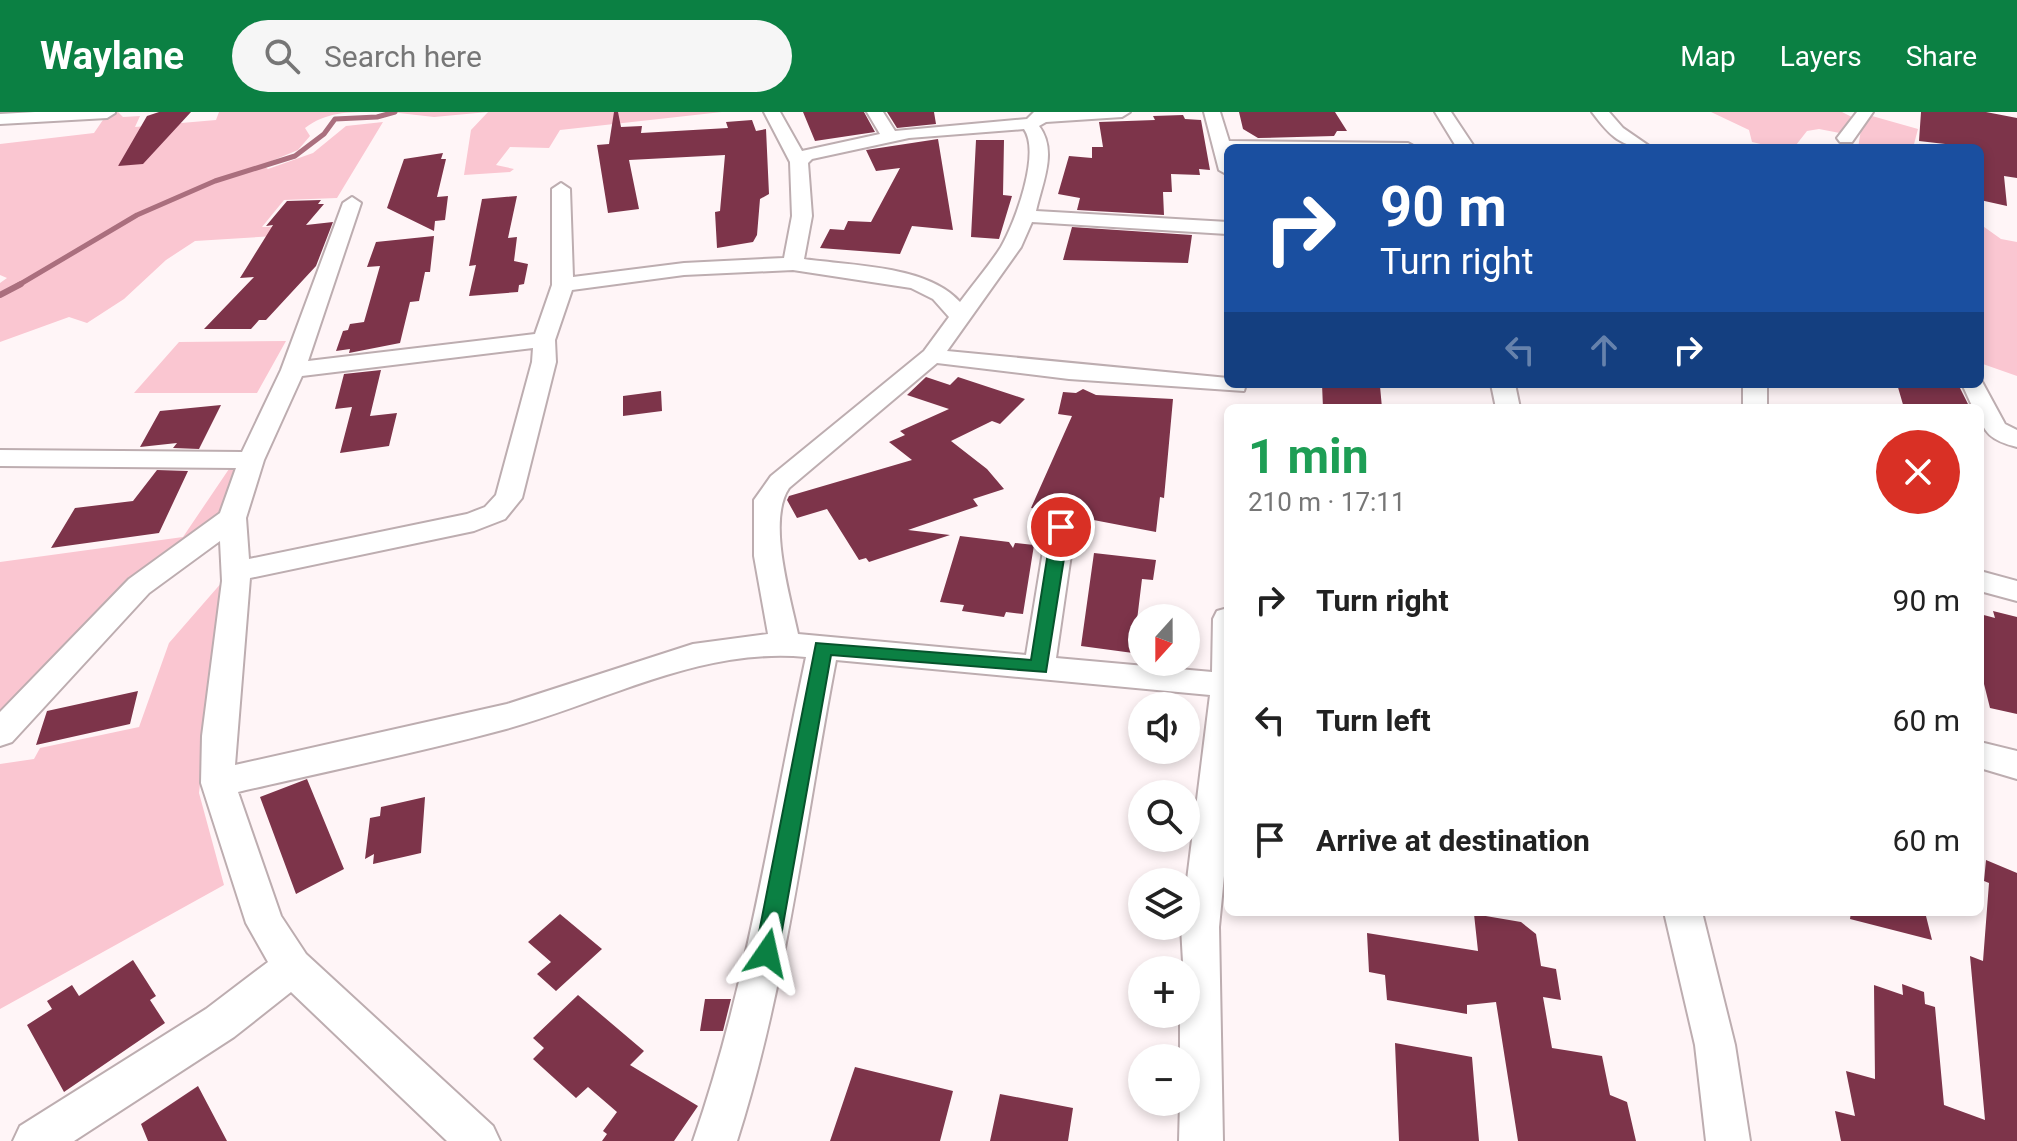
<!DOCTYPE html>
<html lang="en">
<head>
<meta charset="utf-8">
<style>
	:root { --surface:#fff; --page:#f6f6f6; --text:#222; --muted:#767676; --accent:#0b8043 }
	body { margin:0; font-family:Roboto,sans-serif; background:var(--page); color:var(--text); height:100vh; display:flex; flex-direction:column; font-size:30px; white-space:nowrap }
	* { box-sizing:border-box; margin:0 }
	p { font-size:26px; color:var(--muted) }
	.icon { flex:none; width:44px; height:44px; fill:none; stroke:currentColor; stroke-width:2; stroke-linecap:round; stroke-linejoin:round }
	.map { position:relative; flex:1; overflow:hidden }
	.details { position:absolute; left:1224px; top:292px; width:760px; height:512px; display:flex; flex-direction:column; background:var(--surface); border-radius:12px; box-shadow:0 4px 12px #0003 }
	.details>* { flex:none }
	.hud { position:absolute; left:1224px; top:32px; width:760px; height:244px; border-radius:12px; box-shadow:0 4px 12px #0003; background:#1a4fa0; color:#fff; overflow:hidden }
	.needle { width:52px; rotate:201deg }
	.tools { position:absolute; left:1128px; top:492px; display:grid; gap:16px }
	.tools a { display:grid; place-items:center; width:72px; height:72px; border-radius:50%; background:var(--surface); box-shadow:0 4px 12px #0003; font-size:40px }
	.pin { position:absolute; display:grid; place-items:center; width:68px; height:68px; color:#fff; margin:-34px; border:4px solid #fff; border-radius:50%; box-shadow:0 2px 8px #0007 }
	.me { position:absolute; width:88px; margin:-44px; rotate:11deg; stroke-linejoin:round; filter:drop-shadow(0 0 6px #0008) }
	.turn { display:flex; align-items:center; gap:28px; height:168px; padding:0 24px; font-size:36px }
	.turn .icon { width:104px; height:104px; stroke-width:2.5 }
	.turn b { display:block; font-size:56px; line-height:68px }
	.lanes { display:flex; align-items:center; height:76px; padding:0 24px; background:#0003; justify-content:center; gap:40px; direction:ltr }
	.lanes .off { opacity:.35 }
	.round { display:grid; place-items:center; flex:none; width:84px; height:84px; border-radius:42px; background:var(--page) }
	.overview { display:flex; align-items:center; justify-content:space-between; height:136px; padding:0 24px }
	h1 { font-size:48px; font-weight:700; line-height:60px; color:#1e9e55 }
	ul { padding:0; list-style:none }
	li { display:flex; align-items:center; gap:24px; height:120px; padding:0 24px }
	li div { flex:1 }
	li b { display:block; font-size:30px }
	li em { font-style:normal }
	header { display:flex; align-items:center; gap:48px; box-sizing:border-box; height:112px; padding:0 40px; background:var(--accent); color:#fff }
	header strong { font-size:38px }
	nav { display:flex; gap:44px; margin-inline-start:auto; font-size:28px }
	.search { width:560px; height:72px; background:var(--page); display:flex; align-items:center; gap:20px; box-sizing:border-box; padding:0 28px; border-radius:44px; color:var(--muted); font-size:30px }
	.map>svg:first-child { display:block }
	.green { fill:#fac6d1 }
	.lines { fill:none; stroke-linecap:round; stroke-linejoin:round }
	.stream-far1 { stroke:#aa6f7e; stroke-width:5 }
	.stream { stroke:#aa6f7e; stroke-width:6 }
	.building { fill:#7d344a }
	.minor-casing { stroke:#bdadb0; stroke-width:4 }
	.minor { fill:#fff; fill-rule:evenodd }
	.route { fill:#0b8043; stroke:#07532c; stroke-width:2 }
</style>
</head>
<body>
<header>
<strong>Waylane</strong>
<div class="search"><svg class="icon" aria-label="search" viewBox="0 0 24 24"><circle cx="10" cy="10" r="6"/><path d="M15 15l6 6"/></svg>Search here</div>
<nav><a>Map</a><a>Layers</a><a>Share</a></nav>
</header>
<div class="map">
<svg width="2017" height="1029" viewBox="0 0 2017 1029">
	<rect width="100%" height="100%" fill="#fff5f7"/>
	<path class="green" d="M 118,0 L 123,5 L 140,4 L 135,15 L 216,8 L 219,0 L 373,0 C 348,0 326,0 305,16 L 310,24 L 298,38 L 262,53 L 268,57 L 313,41 L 346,14 L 383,10 L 337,86 L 284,88 L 262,115 L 311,114 L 308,122 L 195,129 L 166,148 L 124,187 L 87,211 L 69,205 L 0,230 L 0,171 L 7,166 L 0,163 L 0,32 L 94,21 L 107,2 Z
		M 390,0 L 722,0 L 560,18 L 549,36 L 510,35 L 496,53 L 514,57 L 510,60 L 464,63 L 471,18 L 488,0 L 434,5 Z
		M 1711,0 L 1842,0 L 1856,7 L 1845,22 L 1819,17 L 1807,19 L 1796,33 L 1806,36 L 1778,36 L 1752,30 L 1749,18 Z
		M 1872,4 L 1918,17 L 1913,36 L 1858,36 L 1863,5 Z
		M 1980,112 L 2001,127 L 2017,130 L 2017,264 L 1980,251 Z
		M 286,229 L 257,281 L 134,281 L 179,230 Z
		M 231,354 L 237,364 L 225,407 L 0,603 L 0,450 L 183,425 Z
		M 223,469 L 199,681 L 224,773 L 0,897 L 0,652 L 34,647 L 40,636 L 139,615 L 169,531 Z"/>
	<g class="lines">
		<path class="stream-far1" d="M 17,174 L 137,103 L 215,69 L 295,44 L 324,22 L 335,7 L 377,5 L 395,0"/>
		<path class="stream" d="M 0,183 L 21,172"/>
	</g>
	<path class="building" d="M 159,0 L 191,0 L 143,52 L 118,54 L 147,4 Z
		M 614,0 L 618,0 L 621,15 L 642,14 L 641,21 L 728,16 L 726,10 L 752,8 L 756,19 L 766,17 L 769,82 L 760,87 L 757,123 L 753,130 L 717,136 L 715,100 L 720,99 L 725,43 L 629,48 L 639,97 L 608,101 L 597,33 L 609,32 Z
		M 803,0 L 864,0 L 875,20 L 815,29 Z
		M 887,0 L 934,0 L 936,12 L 897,16 Z
		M 1239,0 L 1335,0 L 1347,19 L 1337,19 L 1334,24 L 1258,26 L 1243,17 Z
		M 1921,0 L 1986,0 L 2017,6 L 2017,66 L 2004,64 L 2007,94 L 1980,88 L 1980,36 L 1919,29 Z
		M 1183,3 L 1185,7 L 1201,8 L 1210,58 L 1199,57 L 1200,63 L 1171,62 L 1172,80 L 1163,80 L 1164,103 L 1077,98 L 1080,86 L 1058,82 L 1069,44 L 1092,46 L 1092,35 L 1103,35 L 1099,10 L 1155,8 L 1153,4 Z
		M 938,27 L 953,118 L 912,114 L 900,142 L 820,136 L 830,117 L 844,118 L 848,109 L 871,110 L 900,56 L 876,59 L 866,38 Z
		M 976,28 L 1004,28 L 1003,83 L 1012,84 L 999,127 L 971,125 Z
		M 443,41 L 441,47 L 446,47 L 437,85 L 448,84 L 445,108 L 435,109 L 434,119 L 387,96 L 404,47 Z
		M 517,84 L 508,126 L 517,125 L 514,149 L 528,152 L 524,172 L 519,173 L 518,180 L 469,184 L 476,153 L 469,154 L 482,87 Z
		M 321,88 L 318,92 L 324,92 L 306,113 L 333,110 L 316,154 L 266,208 L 259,208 L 251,217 L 204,217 L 254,165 L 240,166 L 273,113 L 266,114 L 287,89 Z
		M 1072,115 L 1192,123 L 1188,151 L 1063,148 Z
		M 434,124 L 430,160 L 425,160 L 419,189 L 410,190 L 400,231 L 349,241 L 350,237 L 336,239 L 343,219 L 348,218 L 350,212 L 364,210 L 380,154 L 367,155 L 376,130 Z
		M 381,258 L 370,304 L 397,301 L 389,334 L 340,341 L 352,295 L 335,297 L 344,262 Z
		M 926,265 L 950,273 L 958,265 L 1025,287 L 1000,312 L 992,309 L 951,329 L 987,357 L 1004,377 L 973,387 L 978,394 L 908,418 L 950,423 L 869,450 L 866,446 L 859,448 L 827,397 L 797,406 L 787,388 L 789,384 L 912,348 L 889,330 L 905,323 L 900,319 L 949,297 L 907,283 Z
		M 1322,272 L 1380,274 L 1382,296 L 1323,296 Z
		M 1897,272 L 1960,276 L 1970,296 L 1904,296 Z
		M 1083,277 L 1096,283 L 1173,287 L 1164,386 L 1160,385 L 1156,420 L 1031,396 L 1072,304 L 1058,302 L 1063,280 L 1076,281 Z
		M 661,279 L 662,299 L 623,304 L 623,284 Z
		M 221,293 L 199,337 L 173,336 L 177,331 L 140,335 L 160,299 Z
		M 157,358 L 188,359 L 159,421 L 51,436 L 75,396 L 133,389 Z
		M 960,424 L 1009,430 L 1013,436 L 1015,431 L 1034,433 L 1023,502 L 1006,500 L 1004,505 L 962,499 L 964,493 L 940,490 Z
		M 1094,441 L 1156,448 L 1153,468 L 1142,467 L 1133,541 L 1081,534 Z
		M 1993,499 L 2017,505 L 2017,602 L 1990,596 L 1980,556 L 1980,502 L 1995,506 Z
		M 138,579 L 130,612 L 36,633 L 47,599 Z
		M 307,667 L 344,757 L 296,782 L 260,685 Z
		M 425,685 L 421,741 L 373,752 L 374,742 L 365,747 L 370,706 L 380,704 L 381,695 Z
		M 1986,748 L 2017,761 L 2017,1029 L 1841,1029 L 1835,999 L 1855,1004 L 1846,959 L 1875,967 L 1874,873 L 1903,883 L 1902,872 L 1924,880 L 1925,892 L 1935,895 L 1944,993 L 1985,1008 L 1970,844 L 1983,849 L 1989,771 L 1984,769 Z
		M 1851,800 L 1925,800 L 1932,828 L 1850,807 Z
		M 560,802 L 602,837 L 556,879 L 537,862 L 551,850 L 528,830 Z
		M 1474,802 L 1521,810 L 1536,822 L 1541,854 L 1556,857 L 1561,888 L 1543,885 L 1552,936 L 1602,944 L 1610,983 L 1627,990 L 1636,1029 L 1518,1029 L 1496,890 L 1467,893 L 1467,902 L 1387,888 L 1385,863 L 1369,860 L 1367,821 L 1478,839 Z
		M 133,848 L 156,884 L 150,888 L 165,911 L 64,980 L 27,913 L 52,897 L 47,889 L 72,873 L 79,884 Z
		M 578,883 L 644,939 L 630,953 L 698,994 L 674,1029 L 602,1029 L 607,1022 L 603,1019 L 617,1000 L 588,975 L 576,986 L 533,947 L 544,936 L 533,926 Z
		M 705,887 L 731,887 L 723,919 L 700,919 Z
		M 1395,931 L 1472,945 L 1479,1029 L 1399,1029 Z
		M 855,955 L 953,979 L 940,1029 L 830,1029 Z
		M 198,974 L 227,1029 L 148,1029 L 141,1012 Z
		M 1000,982 L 1073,996 L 1068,1029 L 990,1029 Z"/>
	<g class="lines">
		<g class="minor-casing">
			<path id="minor" d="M 35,0 L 115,0 L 115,1 L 107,6 L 0,12 L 0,2 Z
				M 764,0 L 780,0 L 802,39 L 880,22 L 867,0 L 883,0 L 895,19 L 1027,7 L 1034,0 L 1130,0 L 1122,5 L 1046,10 L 1039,14 C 1058,39 1042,71 1036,99 L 1228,110 L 1227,122 L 1032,110 L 1021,135 L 947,239 L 1228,266 L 1228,272 L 1246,272 L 1244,279 L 1069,267 L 937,251 L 789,376 C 767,408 790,484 798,522 L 1026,543 L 1047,415 L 1051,409 L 1071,409 L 1075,415 L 1056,546 L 1212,560 L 1213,507 L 1217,499 L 1228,496 L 1228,723 L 1219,815 L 1223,1029 L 1179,1029 L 1180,990 L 1186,990 L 1186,946 L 1180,946 L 1180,902 L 1186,902 L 1181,815 L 1186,814 L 1186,776 L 1210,583 L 836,548 C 805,709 787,872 737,1029 L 693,1029 C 748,871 771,708 806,545 C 700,535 605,590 506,617 C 417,641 327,659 238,680 L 281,804 L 306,842 L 493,1014 L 500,1029 L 447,1029 L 291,880 L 234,925 L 74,1029 L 13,1029 L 20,1014 L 206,897 L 268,850 L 246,811 L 201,671 L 202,624 L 222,469 L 220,429 L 149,481 L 12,630 L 0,634 L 0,600 L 129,467 L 220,401 L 236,356 L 0,354 L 0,338 L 242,340 L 281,258 L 343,91 L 352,85 L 361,91 L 308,249 L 535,222 L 552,173 L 552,77 L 561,71 L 570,77 L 573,165 L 684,151 L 784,146 L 792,104 L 790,50 ZM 1024,17 C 1041,41 1015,111 1001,135 C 989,154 973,172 960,190 C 927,153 851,154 804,147 L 812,104 L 808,51 L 812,47 L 909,26 ZM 793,158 L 911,176 L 933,187 L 949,205 L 924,239 L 771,364 L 754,388 L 754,444 L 768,522 L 693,532 L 507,592 L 235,653 L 250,466 L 474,419 L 505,407 L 522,386 L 556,250 L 555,228 L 572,178 L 684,163 ZM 533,236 L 532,250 L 496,383 L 485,395 L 467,402 L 249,447 L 246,406 L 264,348 L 302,264 Z
				M 1204,0 L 1220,0 L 1229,29 L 1408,31 L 1417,36 L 1228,36 L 1228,63 L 1219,58 Z
				M 1435,0 L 1451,0 L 1475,36 L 1457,36 Z
				M 1592,0 L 1609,0 L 1623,16 L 1652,36 C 1621,36 1610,24 1592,0 Z
				M 1857,0 L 1873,0 L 1852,30 L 1840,30 L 1837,26 Z
				M 1980,266 L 2005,312 L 2017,318 L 2017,335 C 1993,329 1980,321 1980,296 L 1973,296 L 1962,272 L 1980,272 Z
				M 1491,272 L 1515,272 L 1520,296 L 1496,296 Z
				M 1743,272 L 1767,272 L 1767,296 L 1743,296 Z
				M 1980,459 L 2017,469 L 2017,489 L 1980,479 Z
				M 1980,630 L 2017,639 L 2017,667 L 1980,656 Z
				M 1664,800 L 1702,800 L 1735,933 L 1750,1029 L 1706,1029 L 1695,933 Z"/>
		</g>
		<use href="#minor" class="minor"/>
	</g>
	<path class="route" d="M 1061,409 L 1069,415 L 1046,560 L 831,543 L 778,841 L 775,848 L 767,852 L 758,848 L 755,841 L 816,531 L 1031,548 L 1052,415 Z"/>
</svg>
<div class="tools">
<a><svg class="needle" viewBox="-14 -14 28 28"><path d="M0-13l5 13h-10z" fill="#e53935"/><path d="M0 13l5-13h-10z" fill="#767676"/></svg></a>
<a><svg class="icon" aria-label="sound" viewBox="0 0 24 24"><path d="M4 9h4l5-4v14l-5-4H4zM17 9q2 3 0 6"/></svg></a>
<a><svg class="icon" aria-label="search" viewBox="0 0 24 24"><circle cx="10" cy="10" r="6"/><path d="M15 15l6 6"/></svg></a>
<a><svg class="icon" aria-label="layers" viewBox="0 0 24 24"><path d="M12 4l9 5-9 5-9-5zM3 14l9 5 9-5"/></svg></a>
<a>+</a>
<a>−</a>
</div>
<div class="pin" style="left:1061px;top:415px;background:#d93025"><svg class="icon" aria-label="arrive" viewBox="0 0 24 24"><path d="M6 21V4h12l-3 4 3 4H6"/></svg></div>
<svg class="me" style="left:767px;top:841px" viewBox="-20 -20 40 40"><path d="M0-17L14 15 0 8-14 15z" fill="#0b8043" stroke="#fff" stroke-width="4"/></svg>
<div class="hud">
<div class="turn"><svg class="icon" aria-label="right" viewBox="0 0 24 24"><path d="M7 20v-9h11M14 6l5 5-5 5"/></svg><div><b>90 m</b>Turn right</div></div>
<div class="lanes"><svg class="icon off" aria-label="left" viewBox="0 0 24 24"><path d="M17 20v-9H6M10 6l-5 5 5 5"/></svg><svg class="icon off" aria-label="ahead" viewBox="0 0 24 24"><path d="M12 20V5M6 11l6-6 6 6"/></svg><svg class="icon" aria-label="right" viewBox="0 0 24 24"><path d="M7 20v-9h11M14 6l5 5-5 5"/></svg></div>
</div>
<section class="details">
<div class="overview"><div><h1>1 min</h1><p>210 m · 17:11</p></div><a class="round" style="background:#d93025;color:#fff"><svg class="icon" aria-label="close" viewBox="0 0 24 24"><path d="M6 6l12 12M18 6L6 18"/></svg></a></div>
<ul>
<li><svg class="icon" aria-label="right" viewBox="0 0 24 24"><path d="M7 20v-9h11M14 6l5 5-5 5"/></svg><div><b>Turn right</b></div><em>90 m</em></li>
<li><svg class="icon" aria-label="left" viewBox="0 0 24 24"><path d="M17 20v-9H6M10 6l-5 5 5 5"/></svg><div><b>Turn left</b></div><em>60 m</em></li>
<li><svg class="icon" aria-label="arrive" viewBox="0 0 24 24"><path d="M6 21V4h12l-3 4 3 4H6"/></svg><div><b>Arrive at destination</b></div><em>60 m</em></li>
</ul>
</section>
</div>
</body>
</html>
